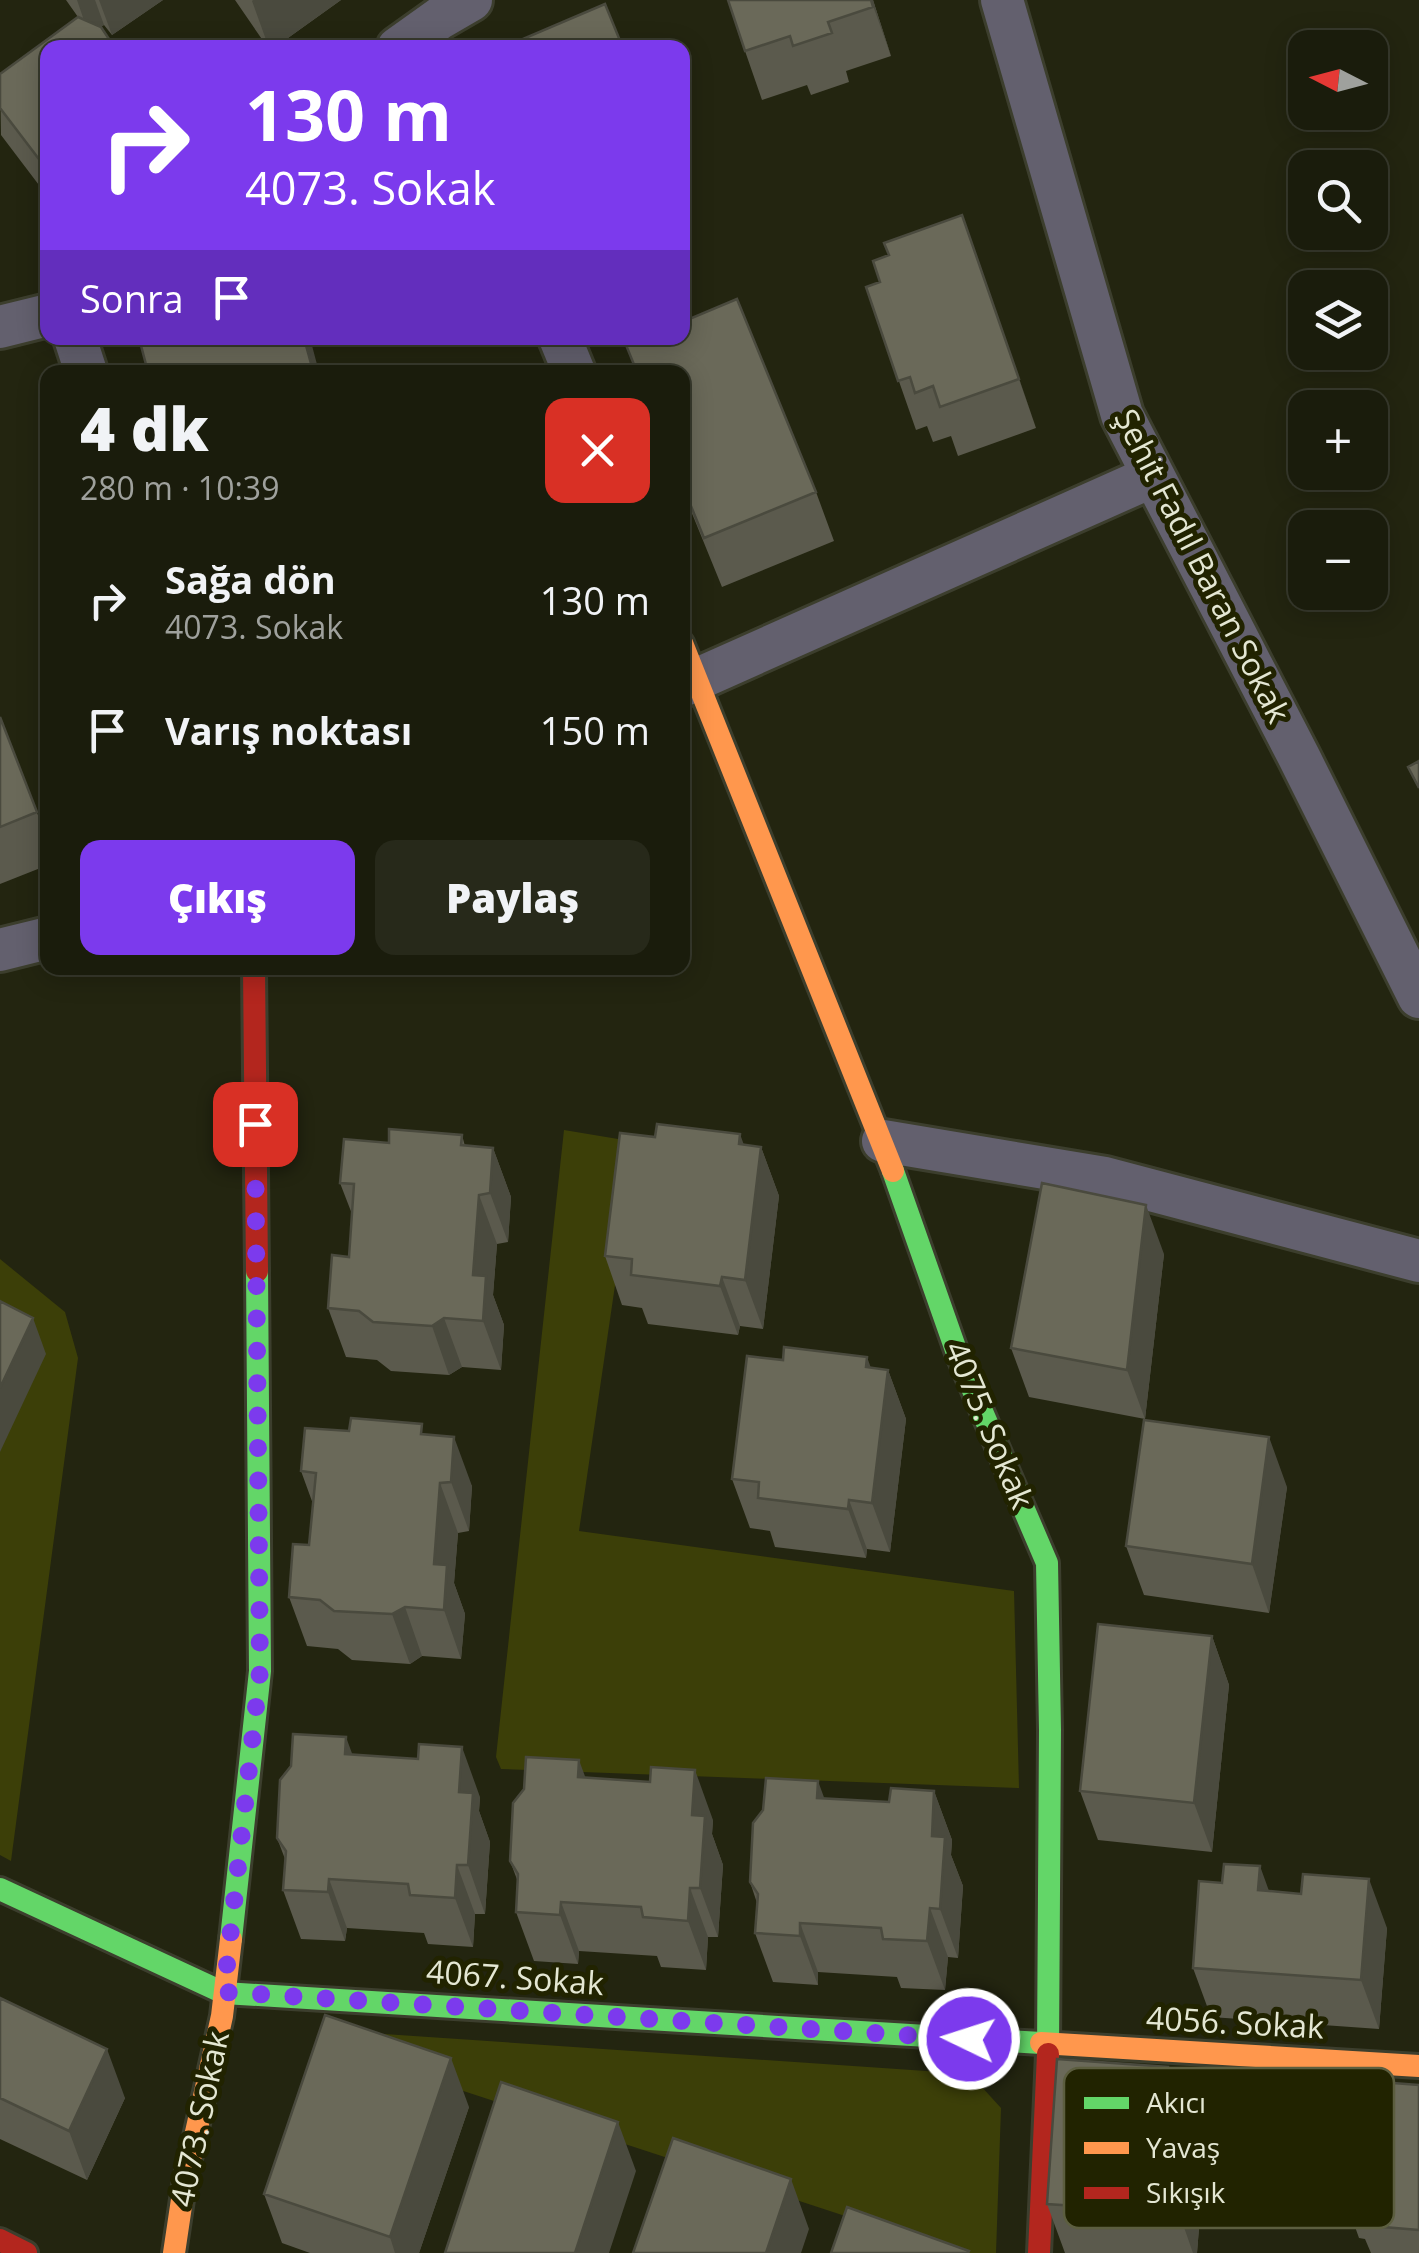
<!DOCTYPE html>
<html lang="tr">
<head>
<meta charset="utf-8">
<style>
	:root { --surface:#1a1c0c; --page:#27291a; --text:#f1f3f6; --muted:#9fa19d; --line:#383a2d; --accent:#7c3aed }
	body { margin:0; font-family:"Open Sans",sans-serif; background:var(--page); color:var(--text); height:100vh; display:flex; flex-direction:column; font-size:38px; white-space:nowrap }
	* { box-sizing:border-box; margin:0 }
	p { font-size:32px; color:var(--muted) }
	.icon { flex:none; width:55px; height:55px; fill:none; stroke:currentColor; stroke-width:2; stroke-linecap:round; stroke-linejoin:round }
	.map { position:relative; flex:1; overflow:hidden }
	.drawer { position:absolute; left:40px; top:365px; width:650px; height:610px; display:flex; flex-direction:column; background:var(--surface); border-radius:20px; box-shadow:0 5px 25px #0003,0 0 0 2px var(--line) }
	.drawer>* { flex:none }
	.hud { position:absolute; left:40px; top:40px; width:650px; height:305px; border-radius:20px; box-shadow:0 5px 25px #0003,0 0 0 2px var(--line); background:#7c3aed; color:#fff; overflow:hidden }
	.needle { width:65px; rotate:276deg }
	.fabs { position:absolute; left:1288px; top:30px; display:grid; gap:20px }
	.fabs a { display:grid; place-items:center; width:100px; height:100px; border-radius:20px; background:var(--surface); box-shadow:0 5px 25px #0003,0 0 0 2px var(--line); font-size:50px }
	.pin { position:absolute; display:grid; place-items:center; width:85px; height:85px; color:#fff; margin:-42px; border-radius:20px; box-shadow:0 5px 15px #0006 }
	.me { position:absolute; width:110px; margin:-55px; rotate:274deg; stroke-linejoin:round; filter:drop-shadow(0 0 8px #0008) }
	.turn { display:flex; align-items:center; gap:35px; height:210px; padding:0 40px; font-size:45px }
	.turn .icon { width:130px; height:130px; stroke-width:2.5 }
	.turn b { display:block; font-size:70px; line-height:85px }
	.then { display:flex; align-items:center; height:95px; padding:0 40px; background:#0003; gap:20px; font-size:38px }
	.round { display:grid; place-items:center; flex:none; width:105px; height:105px; border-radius:20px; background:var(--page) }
	.overview { display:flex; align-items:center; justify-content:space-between; height:170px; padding:0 40px }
	h1 { font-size:60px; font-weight:800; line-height:75px }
	.button { display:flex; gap:20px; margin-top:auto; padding:20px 40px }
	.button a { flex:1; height:115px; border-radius:20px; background:var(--accent); color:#fff; font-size:40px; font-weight:800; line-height:115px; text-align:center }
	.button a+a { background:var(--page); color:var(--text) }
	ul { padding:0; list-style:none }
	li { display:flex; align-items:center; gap:30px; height:130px; padding:0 40px }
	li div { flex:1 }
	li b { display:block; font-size:38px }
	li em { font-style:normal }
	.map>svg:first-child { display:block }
	.green { fill:#3c3f08 }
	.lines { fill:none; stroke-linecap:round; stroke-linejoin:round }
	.street-casing { stroke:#3c3e2d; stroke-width:48 }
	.fast-casing { stroke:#3c3e2d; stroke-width:28 }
	.slow-casing { stroke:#3c3e2d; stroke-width:28 }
	.jam-casing { stroke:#3c3e2d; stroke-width:28 }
	.street { stroke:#63606e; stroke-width:42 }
	.fast { stroke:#63d668; stroke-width:22 }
	.slow { stroke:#ff974d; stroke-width:22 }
	.jam { stroke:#b3261e; stroke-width:22 }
	.wall { fill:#5b5a4d }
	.shaded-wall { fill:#4a4a3e }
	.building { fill:#6a6959; stroke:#4a4a3e; stroke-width:2.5 }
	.route { stroke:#7c3aed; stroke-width:18; stroke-dasharray:0 32.4 }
	.labels { text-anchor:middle; stroke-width:10; stroke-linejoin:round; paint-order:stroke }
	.street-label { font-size:32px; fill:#e4e7d3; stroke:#212300 }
	.key { fill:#212300; stroke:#5c5e3f; stroke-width:2.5 }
	.key-label { font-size:28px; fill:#e4e7d3 }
</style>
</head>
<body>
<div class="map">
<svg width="1419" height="2253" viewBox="0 0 1419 2253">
	<rect width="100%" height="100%" fill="#232510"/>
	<path class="green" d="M 564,1130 L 636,1142 L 579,1531 L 1014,1591 L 1019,1788 L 501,1769 L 496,1757 Z
		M 0,1259 L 65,1312 L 78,1358 L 11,1861 L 0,1855 Z
		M 340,2031 L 970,2074 L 1001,2108 L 996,2253 L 958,2253 L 344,2052 Z"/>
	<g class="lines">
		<g class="street-casing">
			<path id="street" d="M 1002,0 L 1122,415 L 1299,757 L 1419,997
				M 398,48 L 440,18 L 471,0
				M 0,327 L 48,315
				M 75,338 L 86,372
				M 560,338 L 574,372
				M 682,686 L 1153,476
				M 0,950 L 48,938
				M 883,1141 L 1105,1178 L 1419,1261"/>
		</g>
		<g class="fast-casing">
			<path id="fast" d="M 893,1171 L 957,1353 L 1047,1563 L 1050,1730 L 1048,2054
				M 0,1889 L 224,1993 L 1041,2043
				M 231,1939 L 260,1671 L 257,1271"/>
		</g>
		<g class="slow-casing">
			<path id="slow" d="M 682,643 L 893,1171
				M 1041,2043 L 1419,2066
				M 174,2253 L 184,2186 L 222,2016 L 231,1939"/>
		</g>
		<g class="jam-casing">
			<path id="jam" d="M 254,968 L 257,1271
				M 0,2240 L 26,2253
				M 1039,2253 L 1048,2054"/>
		</g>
		<use href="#street" class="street"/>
		<use href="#fast" class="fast"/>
		<use href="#slow" class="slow"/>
		<use href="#jam" class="jam"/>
	</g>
	<path class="wall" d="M 66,0 L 163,0 L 112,35 L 104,25 L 48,48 L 48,197 L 1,135 L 0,74 L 78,17 Z
		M 235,0 L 341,0 L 274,48 L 268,48 Z
		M 873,0 L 891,56 L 846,71 L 849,82 L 811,95 L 807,85 L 762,100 L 745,51 Z
		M 980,265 L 1036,428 L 958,456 L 951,436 L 933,442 L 927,426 L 916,430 L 866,287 Z
		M 737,299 L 816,492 L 834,541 L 722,587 L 682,489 L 682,372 L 636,372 L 626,345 L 644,338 L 682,338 L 682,322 Z
		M 0,717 L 48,841 L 48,865 L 0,884 Z
		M 462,1135 L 465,1146 L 493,1148 L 511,1197 L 508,1242 L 497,1244 L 493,1295 L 504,1325 L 501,1370 L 462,1367 L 449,1375 L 391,1371 L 377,1360 L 346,1357 L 328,1308 L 349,1257 L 352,1214 L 340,1183 L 389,1143 Z
		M 744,1145 L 761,1147 L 779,1196 L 763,1329 L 740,1326 L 738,1335 L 648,1324 L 642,1308 L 622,1305 L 605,1256 Z
		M 1164,1254 L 1145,1419 L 1029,1397 L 1011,1348 Z
		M 871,1368 L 888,1370 L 906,1419 L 890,1552 L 867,1549 L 866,1558 L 775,1547 L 770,1531 L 750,1528 L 732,1479 Z
		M 349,1431 L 426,1434 L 472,1486 L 469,1531 L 458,1533 L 454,1583 L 465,1614 L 461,1659 L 422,1656 L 410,1664 L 352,1660 L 338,1649 L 307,1646 L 289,1597 L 309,1545 L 313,1504 L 301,1471 Z
		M 1287,1487 L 1269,1613 L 1144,1595 L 1126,1546 Z
		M 1212,1636 L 1229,1685 L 1212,1852 L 1098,1840 L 1080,1791 Z
		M 353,1754 L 480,1797 L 479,1811 L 490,1842 L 485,1914 L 475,1914 L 473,1947 L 428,1944 L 424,1933 L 347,1928 L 345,1941 L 301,1939 L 283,1890 L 285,1859 L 277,1838 Z
		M 585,1777 L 713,1820 L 712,1834 L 723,1865 L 718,1937 L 708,1937 L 706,1970 L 661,1967 L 657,1956 L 579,1951 L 578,1964 L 534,1961 L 516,1912 L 518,1882 L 510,1861 Z
		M 934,1791 L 952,1840 L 951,1855 L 963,1886 L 958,1958 L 948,1957 L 945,1990 L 901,1988 L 897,1977 L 818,1972 L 818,1985 L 773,1982 L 755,1933 L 757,1903 L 750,1882 L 824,1798 L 889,1802 Z
		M 1269,1891 L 1387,1928 L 1379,2029 L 1211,2017 L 1193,1968 Z
		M 0,1998 L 125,2098 L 87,2180 L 0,2139 Z
		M 1419,2085 L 1419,2253 L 1371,2253 L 1365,2239 L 1359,2238 L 1330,2156 L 1391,2112 Z
		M 1179,2097 L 1241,2149 L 1238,2198 L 1223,2197 L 1221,2229 L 1199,2228 L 1197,2253 L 1065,2253 L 1047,2204 Z
		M 469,2107 L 419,2253 L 310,2253 L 282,2243 L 264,2194 Z"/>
	<path class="shaded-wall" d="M 77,0 L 95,0 L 104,25 L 89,35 Z
		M 99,0 L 163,0 L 112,35 Z
		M 253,0 L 341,0 L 274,48 L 269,48 L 252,1 Z
		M 871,0 L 873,0 L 891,56 Z
		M 962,215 L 980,265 L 1036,428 L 1019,379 Z
		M 304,338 L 310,338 L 319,372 L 313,372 Z
		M 740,1134 L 757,1181 L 761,1147 L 779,1196 L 763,1329 L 745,1280 L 739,1144 Z
		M 493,1148 L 511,1197 L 508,1242 L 490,1193 Z
		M 479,1195 L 497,1244 L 493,1295 L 504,1325 L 501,1370 L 483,1321 L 473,1275 Z
		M 1146,1205 L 1164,1254 L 1145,1419 L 1127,1370 Z
		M 722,1277 L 740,1326 L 738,1335 L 720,1286 Z
		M 33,1318 L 46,1354 L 0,1452 L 0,1388 Z
		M 444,1318 L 462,1367 L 449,1375 L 432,1326 Z
		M 867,1357 L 884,1404 L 888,1370 L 906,1419 L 890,1552 L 872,1503 L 866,1367 Z
		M 454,1437 L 472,1486 L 469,1531 L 451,1482 Z
		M 1269,1437 L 1287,1487 L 1269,1613 L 1252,1564 Z
		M 440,1483 L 458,1533 L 454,1583 L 465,1614 L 461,1659 L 444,1610 L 434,1564 Z
		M 849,1500 L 867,1549 L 866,1558 L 848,1509 Z
		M 405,1607 L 422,1656 L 410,1664 L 392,1614 Z
		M 1212,1636 L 1229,1685 L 1212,1852 L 1194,1803 Z
		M 346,1737 L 364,1786 L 345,1754 Z
		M 462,1747 L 480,1797 L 479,1811 L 490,1842 L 485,1914 L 468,1865 L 459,1792 Z
		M 579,1760 L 597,1809 L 578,1777 Z
		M 695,1770 L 713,1820 L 712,1834 L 723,1865 L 718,1937 L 700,1888 L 692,1815 Z
		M 818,1781 L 836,1830 L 817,1798 Z
		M 934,1791 L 952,1840 L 951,1855 L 963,1886 L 958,1958 L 940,1909 L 932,1836 Z
		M 457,1865 L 475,1914 L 473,1947 L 455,1898 Z
		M 1260,1866 L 1278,1916 L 1258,1890 Z
		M 329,1879 L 347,1928 L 345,1941 L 328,1892 Z
		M 1369,1879 L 1387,1928 L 1379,2029 L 1361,1980 Z
		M 690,1888 L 708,1937 L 706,1970 L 688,1921 Z
		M 561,1902 L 579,1951 L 578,1964 L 560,1915 Z
		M 930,1908 L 948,1957 L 945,1990 L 927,1941 Z
		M 800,1923 L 818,1972 L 818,1985 L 800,1936 Z
		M 107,2049 L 125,2098 L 87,2180 L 69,2131 Z
		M 451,2058 L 469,2107 L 419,2253 L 395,2253 L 390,2237 Z
		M 1168,2067 L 1186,2116 L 1166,2096 Z
		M 1223,2100 L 1241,2149 L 1238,2198 L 1220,2149 Z
		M 618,2122 L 636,2171 L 609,2253 L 575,2253 Z
		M 1205,2148 L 1223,2197 L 1221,2229 L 1203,2180 Z
		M 791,2179 L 809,2229 L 801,2253 L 766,2253 Z
		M 1181,2179 L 1199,2228 L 1197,2253 L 1193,2253 L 1179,2213 Z"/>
	<path class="building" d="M 728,0 L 871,0 L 873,7 L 828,22 L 832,33 L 793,46 L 790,36 L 745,51 Z
		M 605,4 L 623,48 L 502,48 Z
		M 78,17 L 101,27 L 115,48 L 48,48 L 48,171 L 0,108 L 0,74 Z
		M 962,215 L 1019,379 L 940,407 L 933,386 L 915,393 L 910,377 L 898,381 L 866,287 L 880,282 L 873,261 L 889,255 L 884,243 Z
		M 737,299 L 816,492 L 704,538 L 682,484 L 682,372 L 637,372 L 626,345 L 644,338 L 682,338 L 682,322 Z
		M 139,338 L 304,338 L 313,371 L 307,372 L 148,372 Z
		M 0,717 L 37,812 L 0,827 Z
		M 1419,761 L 1419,788 L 1408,767 Z
		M 657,1124 L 740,1134 L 739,1144 L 761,1147 L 745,1280 L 722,1277 L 720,1286 L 631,1275 L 632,1259 L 605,1256 L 620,1133 L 655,1137 Z
		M 389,1129 L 462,1135 L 461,1145 L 493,1148 L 490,1193 L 479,1195 L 473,1275 L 486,1276 L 483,1321 L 444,1318 L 432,1326 L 373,1322 L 359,1311 L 328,1308 L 332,1255 L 349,1257 L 354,1184 L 340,1183 L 344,1139 L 389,1143 Z
		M 1042,1183 L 1146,1205 L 1127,1370 L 1011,1348 Z
		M 0,1301 L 33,1318 L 0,1388 Z
		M 784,1347 L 867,1357 L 866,1367 L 888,1370 L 872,1503 L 849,1500 L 848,1509 L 758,1498 L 759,1482 L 732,1479 L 747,1356 L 783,1360 Z
		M 351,1418 L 422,1424 L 421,1434 L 454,1437 L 451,1482 L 440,1483 L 434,1564 L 447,1565 L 444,1610 L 405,1607 L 392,1614 L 334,1611 L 320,1600 L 289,1597 L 293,1544 L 309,1545 L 316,1473 L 301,1471 L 305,1428 L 349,1431 Z
		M 1144,1420 L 1269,1437 L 1252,1564 L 1126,1546 Z
		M 1098,1624 L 1212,1636 L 1194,1803 L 1080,1791 Z
		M 293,1734 L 346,1737 L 345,1754 L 418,1759 L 419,1744 L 462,1747 L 459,1792 L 473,1793 L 468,1865 L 457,1865 L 455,1898 L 410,1895 L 408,1884 L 329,1879 L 328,1892 L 283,1890 L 286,1851 L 277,1838 L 280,1780 L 291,1766 Z
		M 526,1757 L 579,1760 L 578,1777 L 650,1782 L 651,1767 L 695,1770 L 692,1815 L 705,1816 L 700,1888 L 690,1888 L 688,1921 L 643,1917 L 641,1907 L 561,1902 L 560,1915 L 516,1912 L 518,1874 L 510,1861 L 513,1803 L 524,1789 Z
		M 766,1778 L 818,1781 L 817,1798 L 889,1802 L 891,1788 L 934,1791 L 932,1836 L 945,1837 L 940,1909 L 930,1908 L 927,1941 L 883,1939 L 881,1928 L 800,1923 L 800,1936 L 755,1933 L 758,1894 L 750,1882 L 753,1823 L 763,1810 Z
		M 1224,1864 L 1260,1866 L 1258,1890 L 1301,1894 L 1303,1874 L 1369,1879 L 1361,1980 L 1193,1968 L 1199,1881 L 1222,1883 Z
		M 0,1998 L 107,2049 L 69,2131 L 0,2098 Z
		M 325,2015 L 451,2058 L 390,2237 L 264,2194 Z
		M 1057,2059 L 1168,2067 L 1166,2096 L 1223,2100 L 1220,2149 L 1205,2148 L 1203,2180 L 1181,2179 L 1179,2213 L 1047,2204 Z
		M 501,2082 L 618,2122 L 575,2253 L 445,2253 Z
		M 1393,2083 L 1419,2085 L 1419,2230 L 1360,2225 L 1363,2191 L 1341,2189 L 1344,2157 L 1330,2156 L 1334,2107 L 1391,2112 Z
		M 673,2138 L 791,2179 L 766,2253 L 633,2253 Z
		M 847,2207 L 969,2251 L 968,2253 L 831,2253 Z"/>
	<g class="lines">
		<path class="route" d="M 255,1124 L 260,1671 L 224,1992 L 969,2039"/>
	</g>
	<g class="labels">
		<g class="street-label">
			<text transform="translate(1202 566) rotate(63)" y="11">Şehit Fadıl Baran Sokak</text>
			<text transform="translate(989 1425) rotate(67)" y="11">4075. Sokak</text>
			<text transform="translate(515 1978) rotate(4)" y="11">4067. Sokak</text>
			<text transform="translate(1235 2023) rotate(3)" y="11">4056. Sokak</text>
			<text transform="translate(200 2119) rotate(-78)" y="11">4073. Sokak</text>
		</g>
	</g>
	<rect x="1064" y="2068" width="330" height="160" rx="15" class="key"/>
	<rect x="1084" y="2097" width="45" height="12" fill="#63d668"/>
	<rect x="1084" y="2142" width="45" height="12" fill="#ff974d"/>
	<rect x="1084" y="2187" width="45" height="12" fill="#b3261e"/>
	<g class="key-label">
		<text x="1146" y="2113">Akıcı</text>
		<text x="1146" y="2158">Yavaş</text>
		<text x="1146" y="2203">Sıkışık</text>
	</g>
</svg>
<div class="fabs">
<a><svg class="needle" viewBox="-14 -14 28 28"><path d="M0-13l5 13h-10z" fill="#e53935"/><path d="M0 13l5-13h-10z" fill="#9fa19d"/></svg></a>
<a><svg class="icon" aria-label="search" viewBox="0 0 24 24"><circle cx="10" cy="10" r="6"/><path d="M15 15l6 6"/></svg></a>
<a><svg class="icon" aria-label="layers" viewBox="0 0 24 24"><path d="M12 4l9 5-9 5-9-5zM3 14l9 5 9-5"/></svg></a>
<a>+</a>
<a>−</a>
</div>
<div class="pin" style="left:255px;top:1124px;background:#d93025"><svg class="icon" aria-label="arrive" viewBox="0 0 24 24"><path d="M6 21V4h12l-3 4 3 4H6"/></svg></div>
<svg class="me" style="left:969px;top:2039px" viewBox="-20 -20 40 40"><circle r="17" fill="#7c3aed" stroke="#fff" stroke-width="3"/><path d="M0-11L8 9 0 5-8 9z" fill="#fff"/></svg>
<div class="hud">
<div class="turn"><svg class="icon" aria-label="right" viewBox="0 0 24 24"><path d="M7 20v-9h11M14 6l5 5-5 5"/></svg><div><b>130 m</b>4073. Sokak</div></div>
<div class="then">Sonra<svg class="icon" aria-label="arrive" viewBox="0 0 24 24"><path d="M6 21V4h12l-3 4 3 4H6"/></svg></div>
</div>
<section class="drawer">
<div class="overview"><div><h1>4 dk</h1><p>280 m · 10:39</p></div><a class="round" style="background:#d93025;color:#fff"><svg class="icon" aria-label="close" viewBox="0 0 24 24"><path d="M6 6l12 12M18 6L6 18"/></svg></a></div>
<ul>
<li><svg class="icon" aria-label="right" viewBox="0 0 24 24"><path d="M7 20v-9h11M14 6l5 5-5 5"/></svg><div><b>Sağa dön</b><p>4073. Sokak</p></div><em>130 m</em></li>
<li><svg class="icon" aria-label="arrive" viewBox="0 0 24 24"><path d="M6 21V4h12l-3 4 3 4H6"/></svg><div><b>Varış noktası</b></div><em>150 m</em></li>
</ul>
<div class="button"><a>Çıkış</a><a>Paylaş</a></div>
</section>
</div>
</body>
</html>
